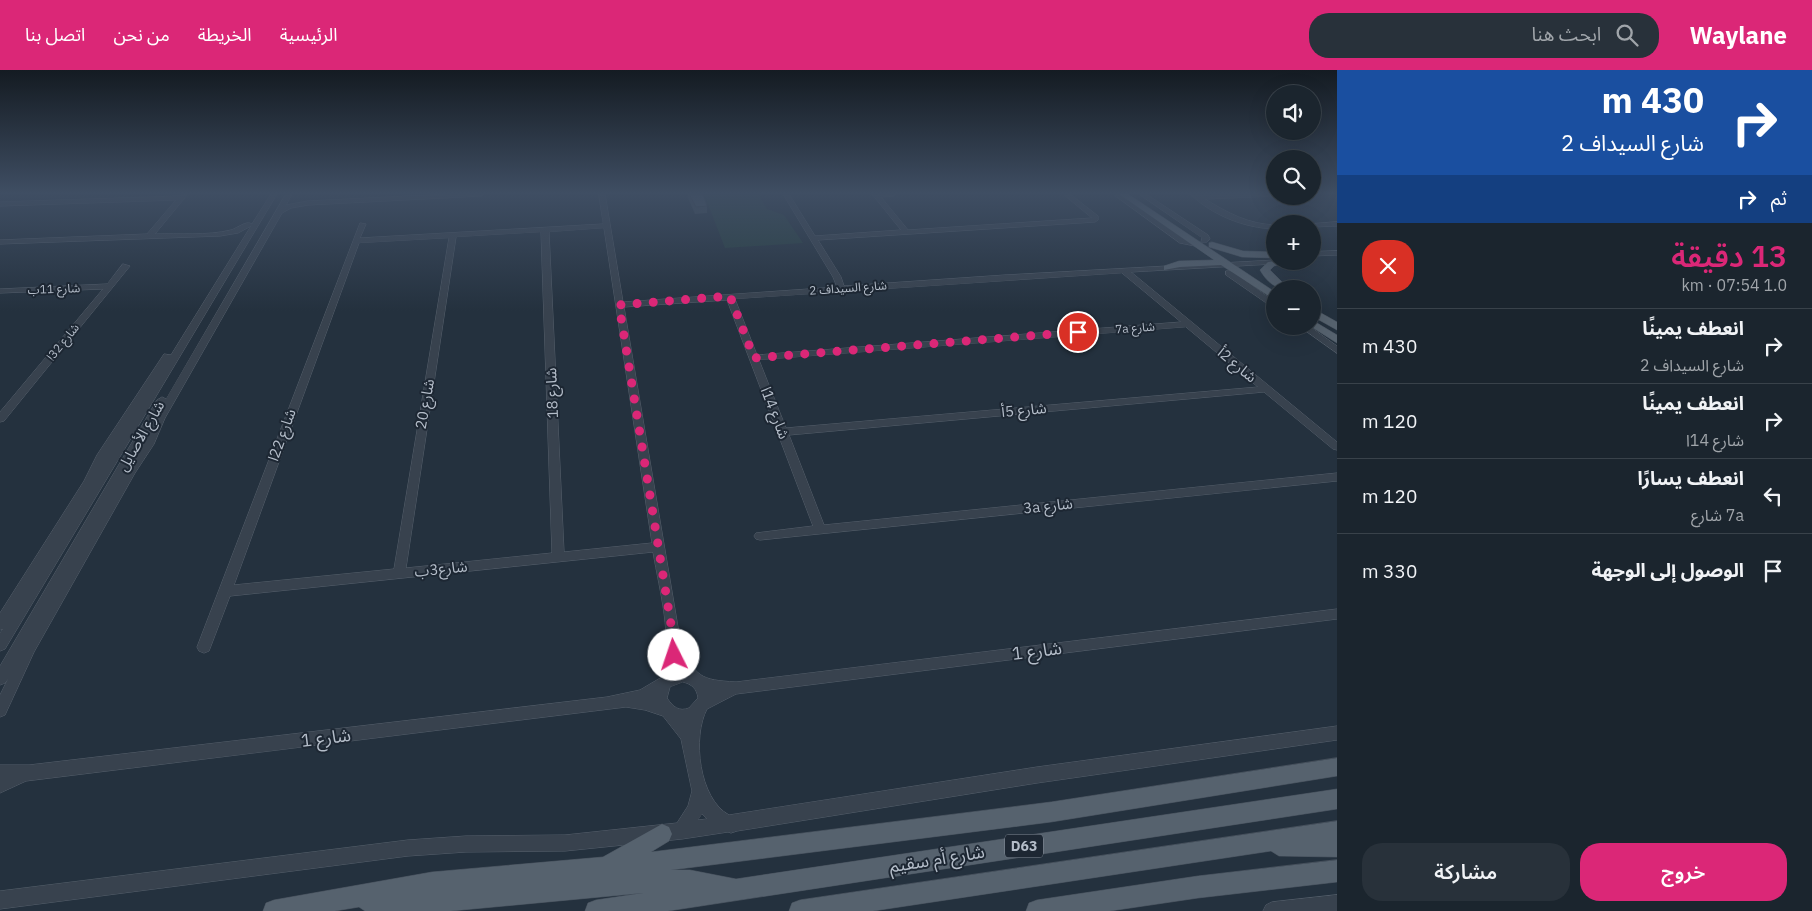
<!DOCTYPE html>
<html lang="ar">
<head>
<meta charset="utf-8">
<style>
	:root { --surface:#1b252e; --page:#28313a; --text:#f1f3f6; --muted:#a0a5aa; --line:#39424a; --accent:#db2777 }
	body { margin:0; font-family:"IBM Plex Sans","Noto Sans Arabic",sans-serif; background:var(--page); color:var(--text); direction:rtl; height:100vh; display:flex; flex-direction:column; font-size:19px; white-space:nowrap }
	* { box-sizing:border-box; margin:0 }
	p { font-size:16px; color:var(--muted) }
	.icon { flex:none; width:28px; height:28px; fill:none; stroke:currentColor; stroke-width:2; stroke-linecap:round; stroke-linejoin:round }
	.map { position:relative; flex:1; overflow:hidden; direction:ltr }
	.drawer { display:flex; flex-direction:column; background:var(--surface); width:475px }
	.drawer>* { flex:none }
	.hud { background:#1a4fa0; color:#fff; overflow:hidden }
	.buttons { position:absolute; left:1266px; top:15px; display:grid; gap:10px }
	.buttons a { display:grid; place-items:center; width:55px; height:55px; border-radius:50%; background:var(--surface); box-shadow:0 5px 20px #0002,0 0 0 1px var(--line); font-size:25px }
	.pin { position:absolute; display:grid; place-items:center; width:42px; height:42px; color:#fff; margin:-21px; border:2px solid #fff; border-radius:50%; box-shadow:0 1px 5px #0007 }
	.me { position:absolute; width:55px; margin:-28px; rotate:356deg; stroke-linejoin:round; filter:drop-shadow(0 0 4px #0008) }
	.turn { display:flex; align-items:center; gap:18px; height:105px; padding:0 25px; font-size:22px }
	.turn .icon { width:65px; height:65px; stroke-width:2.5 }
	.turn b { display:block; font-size:35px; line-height:42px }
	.then { display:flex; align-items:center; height:48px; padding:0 25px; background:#0003; gap:10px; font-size:19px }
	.round { display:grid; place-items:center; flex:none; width:52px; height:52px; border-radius:20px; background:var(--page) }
	.summary { display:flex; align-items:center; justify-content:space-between; height:85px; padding:0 25px }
	h1 { font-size:30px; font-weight:600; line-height:38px; color:var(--accent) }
	.button { display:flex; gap:10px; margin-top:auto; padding:10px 25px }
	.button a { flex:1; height:58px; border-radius:20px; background:var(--accent); color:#fff; font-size:20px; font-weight:600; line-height:58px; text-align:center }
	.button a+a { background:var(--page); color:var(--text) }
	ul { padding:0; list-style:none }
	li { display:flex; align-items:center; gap:15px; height:75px; padding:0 25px; border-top:1px solid var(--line) }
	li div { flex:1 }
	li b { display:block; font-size:19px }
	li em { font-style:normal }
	header { display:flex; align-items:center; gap:30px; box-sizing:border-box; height:70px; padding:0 25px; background:var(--accent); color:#fff }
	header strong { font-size:24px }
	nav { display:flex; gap:28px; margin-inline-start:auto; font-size:18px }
	.search { width:350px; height:45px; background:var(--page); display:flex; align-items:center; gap:12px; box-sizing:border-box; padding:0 18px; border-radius:20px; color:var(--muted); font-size:19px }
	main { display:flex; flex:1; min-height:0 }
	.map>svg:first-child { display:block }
	.green { fill:#273f40 }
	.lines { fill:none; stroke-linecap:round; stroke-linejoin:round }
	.minor-casing { stroke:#56606c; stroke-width:1 }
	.major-casing { stroke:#444e5a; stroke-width:1 }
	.minor { fill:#38424e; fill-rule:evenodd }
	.major { fill:#56626e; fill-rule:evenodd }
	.wall { fill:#404c58 }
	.building { fill:#4a5866; stroke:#343e47 }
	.route { stroke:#db2777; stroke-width:9; stroke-dasharray:0 16.2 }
	.labels { text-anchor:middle; stroke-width:4; stroke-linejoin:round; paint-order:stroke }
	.far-street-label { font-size:12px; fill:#b4bdc9; stroke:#1d2733 }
	.shield { fill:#1d2733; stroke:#87909c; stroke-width:1 }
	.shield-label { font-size:14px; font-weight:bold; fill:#b4bdc9 }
	.street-label { font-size:15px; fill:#b4bdc9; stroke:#1d2733 }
	.near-street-label { font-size:18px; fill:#b4bdc9; stroke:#1d2733 }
</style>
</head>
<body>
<header>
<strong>Waylane</strong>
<div class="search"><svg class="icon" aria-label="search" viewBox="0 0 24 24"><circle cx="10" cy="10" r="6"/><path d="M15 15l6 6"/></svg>ابحث هنا</div>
<nav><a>الرئيسية</a><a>الخريطة</a><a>من نحن</a><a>اتصل بنا</a></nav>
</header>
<main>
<section class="drawer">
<div class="hud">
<div class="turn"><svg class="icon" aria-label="right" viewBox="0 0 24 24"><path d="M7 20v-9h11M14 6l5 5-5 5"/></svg><div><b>430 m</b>شارع السيداف 2</div></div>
<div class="then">ثم<svg class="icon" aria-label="right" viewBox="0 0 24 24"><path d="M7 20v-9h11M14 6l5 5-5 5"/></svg></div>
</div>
<div class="summary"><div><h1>13 دقيقة</h1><p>1.0 km · 07:54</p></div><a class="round" style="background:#d93025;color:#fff"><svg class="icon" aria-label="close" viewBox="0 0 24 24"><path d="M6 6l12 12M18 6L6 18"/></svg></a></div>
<ul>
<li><svg class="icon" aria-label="right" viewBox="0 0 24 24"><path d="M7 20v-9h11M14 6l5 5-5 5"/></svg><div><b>انعطف يمينًا</b><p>شارع السيداف 2</p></div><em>430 m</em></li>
<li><svg class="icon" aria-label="right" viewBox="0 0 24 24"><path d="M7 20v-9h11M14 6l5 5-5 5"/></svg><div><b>انعطف يمينًا</b><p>شارع 14ا</p></div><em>120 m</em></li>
<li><svg class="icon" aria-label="left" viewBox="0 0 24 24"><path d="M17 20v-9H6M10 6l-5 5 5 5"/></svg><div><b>انعطف يسارًا</b><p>7a شارع</p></div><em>120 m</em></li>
<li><svg class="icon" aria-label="arrive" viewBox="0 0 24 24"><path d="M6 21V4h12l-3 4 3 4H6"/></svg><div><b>الوصول إلى الوجهة</b></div><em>330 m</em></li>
</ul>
<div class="button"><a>خروج</a><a>مشاركة</a></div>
</section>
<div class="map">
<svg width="1337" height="841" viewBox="0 0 1337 841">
	<rect width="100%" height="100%" fill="#24313e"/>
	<path class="green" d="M 704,124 L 758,124 L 767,139 L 784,145 L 803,173 L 725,178 Z"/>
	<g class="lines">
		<g class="minor-casing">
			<path id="minor" d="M 182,124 L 187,125 L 155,164 C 179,163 207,166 231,160 C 238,158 246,150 252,154 L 271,124 L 277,124 L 5,579 L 0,581 L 0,563 L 3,559 L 0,560 L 0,543 L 84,411 L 97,385 L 164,284 L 171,285 L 251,156 L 238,163 L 220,166 L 0,174 L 0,170 L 147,164 L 176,130 L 0,136 L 0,132 L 180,126 Z
				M 286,124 L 292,124 L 286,135 L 308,131 L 450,124 L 484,124 L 481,126 L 308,135 L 291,138 L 282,143 L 165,348 L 154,374 L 135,403 L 34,582 L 5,645 L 0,647 L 0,625 L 8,609 L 5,613 L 0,615 L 0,596 L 157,330 L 162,327 L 166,329 ZM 150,360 L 144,373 L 135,386 Z
				M 599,124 L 605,124 L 623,232 L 837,217 L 833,207 L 783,124 L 789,124 L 815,166 L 901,160 L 872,124 L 896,124 L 893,126 L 881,127 L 908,160 L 1092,148 L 1063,124 L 1070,124 L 1098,146 L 1098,150 L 1095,152 L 818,170 L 841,207 L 844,216 L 1005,205 L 1275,190 L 1275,191 L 1295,191 L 1291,193 L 1131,202 L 1337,372 L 1337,380 L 1333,379 L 1264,322 L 789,365 L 824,455 L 1337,403 L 1337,411 L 760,470 L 756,469 L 754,466 L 756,463 L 813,456 L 727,230 L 624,237 L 681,575 C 696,607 700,610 736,612 L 1337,539 L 1337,549 L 736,624 L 707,639 C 692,667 699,729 729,745 L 1037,697 L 1337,656 L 1337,670 L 1037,713 L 737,761 L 731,763 L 728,762 L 682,769 L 565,781 L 466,782 L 408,786 L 0,839 L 0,821 L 408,770 L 466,766 L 565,765 L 677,753 L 688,736 L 692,721 L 681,669 L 663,646 L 645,640 L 626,637 L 26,711 L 0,723 L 0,695 L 29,695 L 607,627 L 640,620 L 662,607 C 673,567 660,523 653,482 L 230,526 L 209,581 L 204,583 L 199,581 L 197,577 L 360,153 L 366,154 L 360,168 L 603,154 ZM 604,158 L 652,473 L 564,482 L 549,162 ZM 541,162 L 552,483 L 406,498 L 456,167 ZM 449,168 L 394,499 L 234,515 L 359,173 ZM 1122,203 L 1181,252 L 757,285 L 735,229 ZM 1186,257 L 1258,317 L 786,358 L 759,290 ZM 683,612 C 692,614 697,619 698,628 L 689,638 C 679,642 673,637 667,628 L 670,617 ZM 702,744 L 707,749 L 698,750 Z
				M 1113,124 L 1120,124 L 1186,169 L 1199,174 L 1195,176 L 1180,173 Z
				M 1139,124 L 1146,124 L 1208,165 L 1210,169 L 1207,172 L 1201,172 L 1202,168 Z
				M 1190,124 L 1275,124 L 1275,126 L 1205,129 C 1228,143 1248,154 1275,155 L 1275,159 C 1244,158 1212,145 1190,124 Z
				M 1337,152 L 1337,156 L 1312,157 L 1312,154 L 1309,154 Z
				M 1337,181 L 1337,185 L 1312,186 L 1312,182 Z
				M 123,194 L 130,196 L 4,351 L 0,352 L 0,342 L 103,219 L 0,223 L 0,219 L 107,214 Z
				M 1226,201 L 1232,201 L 1275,232 L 1275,239 L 1226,205 Z
				M 1299,256 L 1309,256 L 1337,276 L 1337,283 Z
				M 1337,825 L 1337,841 L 1263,841 L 1266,835 L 1272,832 Z"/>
		</g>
		<g class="major-casing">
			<path id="major" d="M 1119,124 L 1128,124 L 1275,222 L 1275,230 L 1221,195 L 1180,197 L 1164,200 L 1164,196 L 1179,191 L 1214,190 Z
				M 1212,172 L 1243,181 L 1275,182 L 1275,188 L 1242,187 L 1209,177 L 1209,173 Z
				M 1275,191 L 1289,192 L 1274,196 L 1270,200 L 1289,219 C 1275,219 1267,212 1260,200 L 1268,192 Z
				M 1312,238 L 1337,252 L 1337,260 L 1312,246 Z
				M 1312,250 L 1337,265 L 1337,273 L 1310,256 L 1312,256 Z
				M 1337,688 L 1337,706 L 1051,752 L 671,800 L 690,800 L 736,809 L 1337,719 L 1337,739 L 668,841 L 585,841 L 588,833 L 596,830 L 643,823 L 451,841 L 365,841 L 359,837 L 335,841 L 263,841 L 266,833 L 274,830 L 432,802 L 603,787 L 662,754 L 669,757 L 672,764 L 669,771 L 651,782 L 1051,732 Z
				M 1337,751 L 1337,787 L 1279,786 L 1271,781 L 873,841 L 789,841 L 792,833 L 800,830 Z
				M 1337,790 L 1337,812 L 1198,828 L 1110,841 L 1026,841 L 1029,833 L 1037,830 L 1198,806 Z"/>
		</g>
		<use href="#minor" class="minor"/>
		<use href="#major" class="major"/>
	</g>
	<path class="wall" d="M 688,124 L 703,124 L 707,136 L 707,143 L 695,144 L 688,128 Z"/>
	<path class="building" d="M 689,124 L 703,124 L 707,136 L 696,137 Z"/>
	<linearGradient id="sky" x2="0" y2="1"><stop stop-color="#141b22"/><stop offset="0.51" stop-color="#3f4e63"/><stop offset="1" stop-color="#3f4e63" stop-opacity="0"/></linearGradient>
	<rect width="1337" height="241" fill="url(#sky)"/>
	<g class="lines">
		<path class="route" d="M 674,585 L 674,573 L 619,235 L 730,226 L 754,288 L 1078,262"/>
	</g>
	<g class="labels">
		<g class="far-street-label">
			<text transform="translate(848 218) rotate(-4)" y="4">شارع السيداف 2</text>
			<text transform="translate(54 219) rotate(-2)" y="4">شارع 11ب</text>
			<text transform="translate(1135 258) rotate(-4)" y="4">7a شارع</text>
			<text transform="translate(63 272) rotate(-51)" y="4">شارع 32ا</text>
		</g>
		<rect class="shield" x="1005" y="764.5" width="38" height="23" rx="4"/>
		<g class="shield-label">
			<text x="1024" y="781">D63</text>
		</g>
		<g class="street-label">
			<text transform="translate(1237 295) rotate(40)" y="5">شارع 2أ</text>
			<text transform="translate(552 323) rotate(-92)" y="5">شارع 18</text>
			<text transform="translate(425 334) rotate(-80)" y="5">شارع 20</text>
			<text transform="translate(1024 340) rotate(-5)" y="5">شارع 5أ</text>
			<text transform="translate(775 343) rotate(69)" y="5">شارع 14ا</text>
			<text transform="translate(282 365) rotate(-70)" y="5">شارع 22ا</text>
			<text transform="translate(141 366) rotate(-60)" y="5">شارع الأصايل</text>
			<text transform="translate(1048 436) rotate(-6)" y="5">3a شارع</text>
			<text transform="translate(441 499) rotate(-6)" y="5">شارع3ب</text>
		</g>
		<g class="near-street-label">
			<text transform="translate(1037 581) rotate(-7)" y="6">شارع 1</text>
			<text transform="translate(326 668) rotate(-7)" y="6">شارع 1</text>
			<text transform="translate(937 789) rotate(-9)" y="6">شارع أم سقيم</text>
		</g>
	</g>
</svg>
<div class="buttons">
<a><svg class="icon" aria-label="sound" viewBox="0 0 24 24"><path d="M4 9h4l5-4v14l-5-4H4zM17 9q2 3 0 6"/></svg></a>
<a><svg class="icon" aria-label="search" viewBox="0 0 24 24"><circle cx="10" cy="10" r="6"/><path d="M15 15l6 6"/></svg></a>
<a>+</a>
<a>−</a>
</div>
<div class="pin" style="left:1078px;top:262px;background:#d93025"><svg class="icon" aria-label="arrive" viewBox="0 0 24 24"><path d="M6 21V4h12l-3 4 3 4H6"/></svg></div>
<svg class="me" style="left:674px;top:585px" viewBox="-20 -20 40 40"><circle r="19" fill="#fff"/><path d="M0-13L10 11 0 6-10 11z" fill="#db2777"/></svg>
</div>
</main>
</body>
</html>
